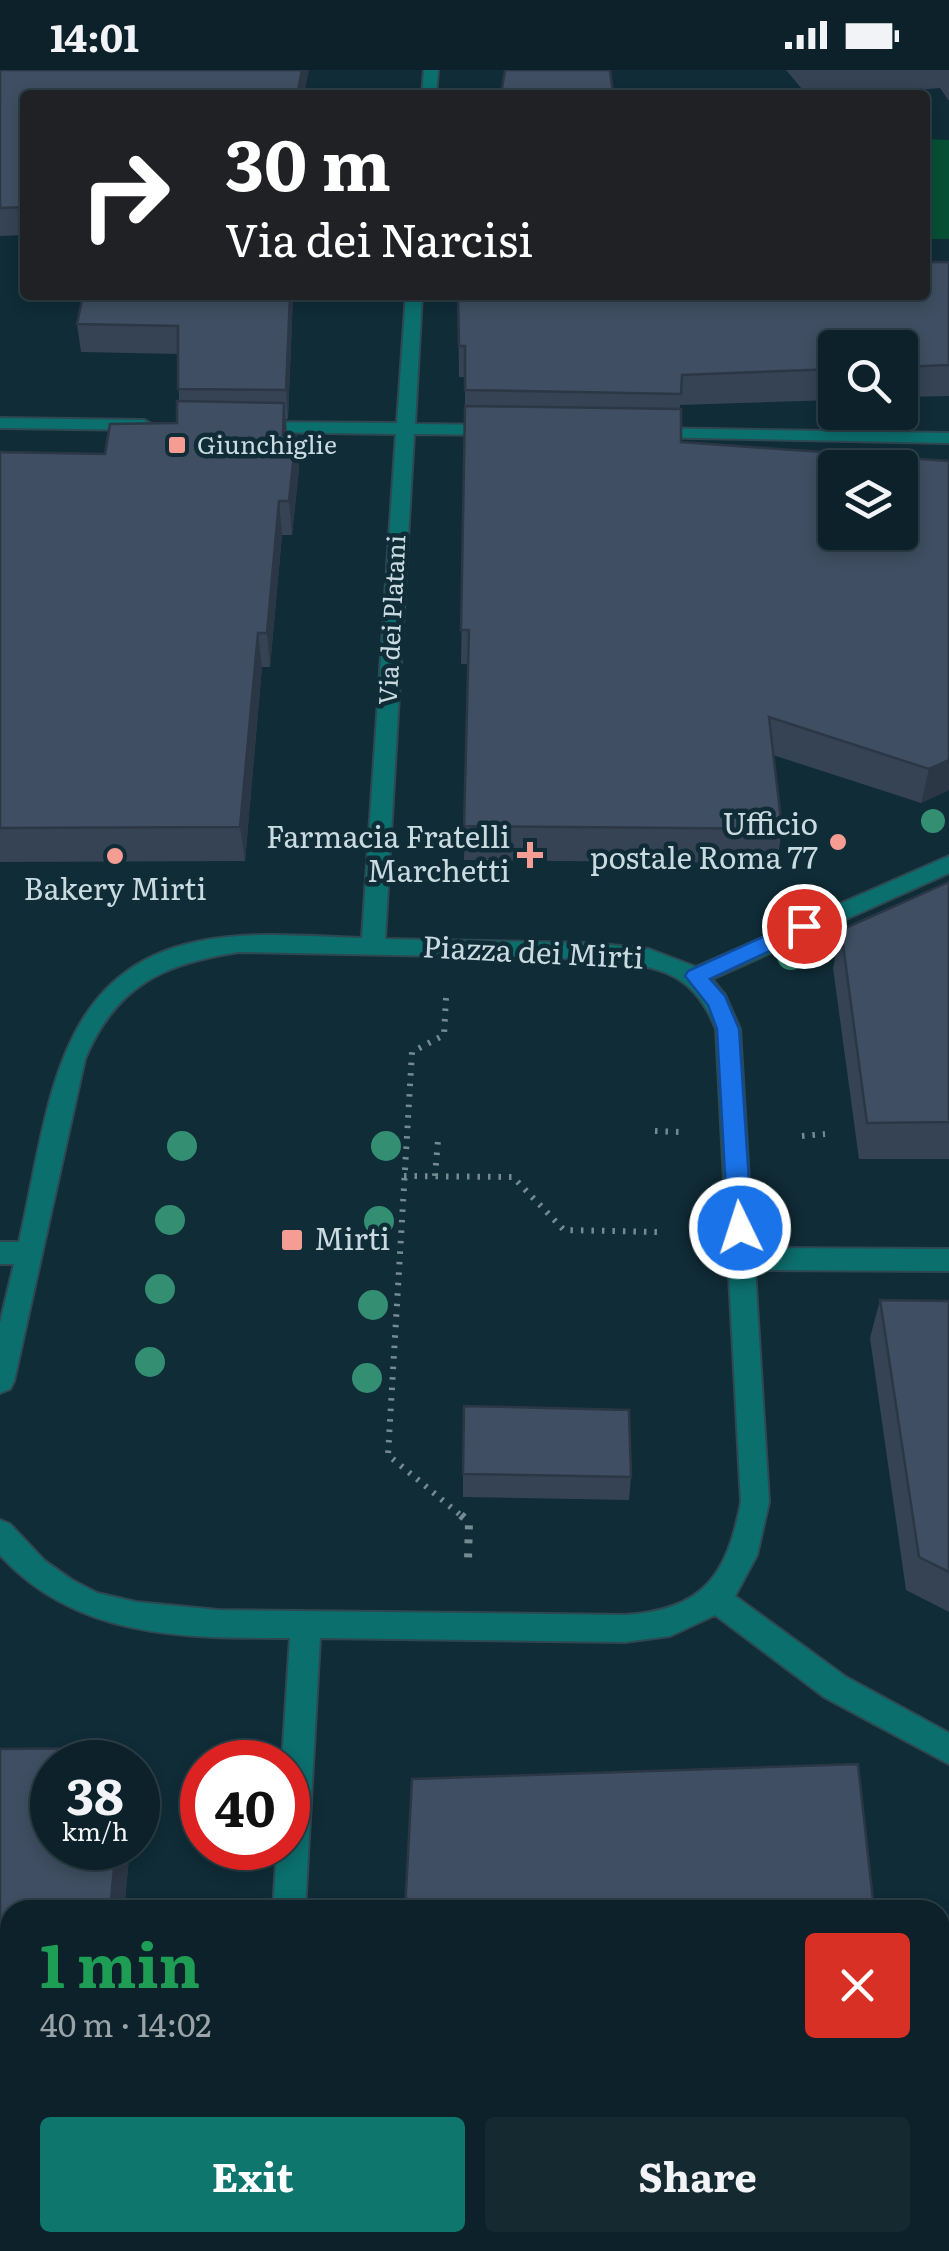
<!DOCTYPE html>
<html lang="en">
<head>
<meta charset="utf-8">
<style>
	:root { --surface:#0c2129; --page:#152931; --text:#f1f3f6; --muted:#9aa3a8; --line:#2c3e46; --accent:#0f766e }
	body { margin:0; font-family:Literata,serif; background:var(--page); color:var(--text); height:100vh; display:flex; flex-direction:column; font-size:38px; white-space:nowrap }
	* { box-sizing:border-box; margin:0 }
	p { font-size:32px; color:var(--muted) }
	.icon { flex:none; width:55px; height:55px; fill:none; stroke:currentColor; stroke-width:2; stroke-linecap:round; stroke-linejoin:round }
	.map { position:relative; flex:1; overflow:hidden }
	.side { position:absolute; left:0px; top:1830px; width:950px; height:352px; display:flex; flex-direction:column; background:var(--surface); border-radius:30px 30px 0 0; box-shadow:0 5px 15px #0003,0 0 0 2px var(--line) }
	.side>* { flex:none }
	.guide { position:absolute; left:20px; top:20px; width:910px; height:210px; border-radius:10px; box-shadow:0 5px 15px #0003,0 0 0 2px var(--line); background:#202124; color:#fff; overflow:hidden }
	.buttons { position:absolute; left:818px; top:260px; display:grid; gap:20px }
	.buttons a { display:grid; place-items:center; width:100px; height:100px; border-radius:10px; background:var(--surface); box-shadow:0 5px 15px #0003,0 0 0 2px var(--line); font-size:50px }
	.speed { position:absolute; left:30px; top:1670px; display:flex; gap:20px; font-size:50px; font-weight:700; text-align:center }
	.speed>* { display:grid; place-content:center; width:130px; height:130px; border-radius:50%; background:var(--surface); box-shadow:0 5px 15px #0003,0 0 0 2px var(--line); line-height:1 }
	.speed small { font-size:25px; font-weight:400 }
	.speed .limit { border:15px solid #d22; background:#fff; color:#111 }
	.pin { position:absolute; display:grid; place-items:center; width:85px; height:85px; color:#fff; margin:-42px; border:5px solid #fff; border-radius:50%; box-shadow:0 2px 10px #0007 }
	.me { position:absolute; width:110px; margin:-55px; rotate:356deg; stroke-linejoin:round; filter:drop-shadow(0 0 8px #0008) }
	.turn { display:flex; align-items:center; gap:35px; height:210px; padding:0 40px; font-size:45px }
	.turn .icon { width:130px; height:130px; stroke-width:2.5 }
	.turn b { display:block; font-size:70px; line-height:85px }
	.round { display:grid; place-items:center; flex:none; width:105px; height:105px; border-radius:10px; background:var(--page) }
	.summary { display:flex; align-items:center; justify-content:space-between; height:170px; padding:0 40px }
	h1 { font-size:60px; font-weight:700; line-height:75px; color:#1e9e55 }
	.button { display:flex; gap:20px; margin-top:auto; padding:20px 40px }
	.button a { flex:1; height:115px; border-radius:10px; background:var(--accent); color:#fff; font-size:40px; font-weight:700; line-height:115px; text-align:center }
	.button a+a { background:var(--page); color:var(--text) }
	.status { display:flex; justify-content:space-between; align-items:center; height:70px; padding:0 50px; background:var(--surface); direction:ltr }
	.status svg { height:28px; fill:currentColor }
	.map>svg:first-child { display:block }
	.green { fill:#074f34 }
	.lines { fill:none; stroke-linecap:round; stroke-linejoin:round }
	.minor-casing { stroke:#2e4852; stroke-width:4 }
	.path-far1 { stroke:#758a93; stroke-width:6; stroke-dasharray:2.5 8; stroke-linecap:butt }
	.path { stroke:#758a93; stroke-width:8; stroke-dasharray:4 10; stroke-linecap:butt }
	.minor { fill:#0b6f6d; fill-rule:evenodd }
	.tree { fill:#348e71 }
	.wall { fill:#364354 }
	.shaded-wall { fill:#2c3745 }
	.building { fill:#3f4e62; stroke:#2c3745; stroke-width:2.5; fill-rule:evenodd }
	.route { fill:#1a73e8; stroke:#114b97; stroke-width:2.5 }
	.poi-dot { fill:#f59c93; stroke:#102c37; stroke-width:4 }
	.labels { text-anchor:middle; stroke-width:9; stroke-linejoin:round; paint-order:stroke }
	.far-poi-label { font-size:25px; fill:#cadae1; stroke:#102c37; text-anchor:start }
	.far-street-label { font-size:25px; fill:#cadae1; stroke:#102c37 }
	.poi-label { font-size:30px; fill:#cadae1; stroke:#102c37; text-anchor:end }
	.street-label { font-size:30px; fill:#cadae1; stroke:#102c37 }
</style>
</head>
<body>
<div class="status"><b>14:01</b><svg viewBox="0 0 49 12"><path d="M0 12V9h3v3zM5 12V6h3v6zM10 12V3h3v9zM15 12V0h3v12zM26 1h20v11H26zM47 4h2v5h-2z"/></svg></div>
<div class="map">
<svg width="949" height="2181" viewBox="0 0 949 2181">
	<rect width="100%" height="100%" fill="#102c37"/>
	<path class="green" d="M 925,69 L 949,70 L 949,169 L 925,169 Z"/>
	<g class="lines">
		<g class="minor-casing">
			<path id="minor" d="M 424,0 L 438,0 L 436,25 L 422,25 Z
				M 406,225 L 422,225 L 415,354 L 499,355 L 508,360 L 499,365 L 414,364 L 385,869 L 592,873 L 649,879 L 696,897 L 949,786 L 949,803 L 712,909 L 725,925 L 740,959 L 753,1178 L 949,1179 L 949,1201 L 755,1200 L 769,1432 L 757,1485 L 735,1526 L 846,1607 L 949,1663 L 949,1694 L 824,1627 L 715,1545 L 670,1566 L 625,1572 L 320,1568 L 305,1840 L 273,1840 L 277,1778 L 288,1778 L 288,1692 L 282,1692 L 290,1568 C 185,1568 77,1569 0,1485 L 0,1450 L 10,1454 L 45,1491 L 72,1510 L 97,1523 L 136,1532 L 218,1540 L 625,1545 C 703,1540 727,1506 741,1432 L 716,959 C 692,897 652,896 592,889 L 239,882 C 163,894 116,915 85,989 L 14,1311 L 10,1319 L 0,1323 L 0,1253 L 14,1194 L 0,1194 L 0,1172 L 19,1172 C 52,1029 53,877 240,866 C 280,863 322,867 362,868 L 396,364 L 254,362 L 245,357 L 254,352 L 397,353 Z
				M 0,348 L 144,350 L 153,355 L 144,360 L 0,358 Z
				M 649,358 L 949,363 L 949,373 L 643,367 L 643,359 Z
				M 248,2172 L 284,2172 L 283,2181 L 247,2181 Z"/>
		</g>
		<path class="path-far1" d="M 446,928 L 444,965 L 412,982 L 388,1385 L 464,1448
			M 655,1061 L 681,1062
			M 802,1066 L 825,1064
			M 404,1106 L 513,1107 L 564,1160 L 659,1162
			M 435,1106 L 438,1070"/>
		<path class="path" d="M 461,1445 L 469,1452 L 468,1490"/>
		<use href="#minor" class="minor"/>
	</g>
	<g class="tree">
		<circle cx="933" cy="751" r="12"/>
		<circle cx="791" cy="886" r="14"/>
		<circle cx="182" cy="1076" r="15"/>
		<circle cx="386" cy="1076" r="15"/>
		<circle cx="170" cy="1150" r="15"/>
		<circle cx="379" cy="1151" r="15"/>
		<circle cx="160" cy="1219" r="15"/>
		<circle cx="373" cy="1235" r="15"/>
		<circle cx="150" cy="1292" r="15"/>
		<circle cx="367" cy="1308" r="15"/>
	</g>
	<path class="wall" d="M 0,0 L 25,25 L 25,165 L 0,166 Z
		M 786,0 L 949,0 L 949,31 L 940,18 L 857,25 L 807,25 Z
		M 949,192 L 949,326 L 900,327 L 900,278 L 835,278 L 835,330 L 680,335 L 680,339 L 681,372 L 949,391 L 949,720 L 921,733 L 773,685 L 782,759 L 777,793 L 464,790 L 468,594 L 461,594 L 465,343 L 465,307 L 459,307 L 458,225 Z
		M 83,225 L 293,225 L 288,349 L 286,349 L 287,365 L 296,365 L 299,399 L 292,465 L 282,465 L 270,597 L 262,597 L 245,791 L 0,792 L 0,382 L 105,384 L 177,353 L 179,331 L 178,284 L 81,282 L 77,254 Z
		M 949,812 L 949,1089 L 859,1089 L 833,898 L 841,860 Z
		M 880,1230 L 949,1231 L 949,1542 L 906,1520 L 870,1268 Z
		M 463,1404 L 631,1407 L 629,1430 L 463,1427 Z
		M 0,1679 L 52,1778 L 130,1778 L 124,1840 L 10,1840 L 10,1968 L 0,1968 Z"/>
	<path class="shaded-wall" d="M 302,0 L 309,0 L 304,25 L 297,25 Z
		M 290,225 L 293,225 L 288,349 L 286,320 Z
		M 284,333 L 287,367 L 283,365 Z
		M 296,365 L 299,399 L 292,465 L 289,431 Z
		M 279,431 L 282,465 L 270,597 L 267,563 Z
		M 258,563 L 262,597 L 245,791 L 240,757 Z
		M 949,690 L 949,720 L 921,733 L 929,699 Z
		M 127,1678 L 131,1692 L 125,1692 Z
		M 116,1778 L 130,1778 L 124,1840 L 110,1840 Z
		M 67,2172 L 83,2172 L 82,2181 L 66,2181 Z"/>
	<path class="building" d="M 0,0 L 302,0 L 297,25 L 25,25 L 25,137 L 0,138 Z
		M 505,0 L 610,0 L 613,23 L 631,24 L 631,25 L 501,25 Z
		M 925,192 L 949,192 L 949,295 L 900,297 L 900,278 L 835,278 L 835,299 L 682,305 L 681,324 L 465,320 L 465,276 L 459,276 L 458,225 L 925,225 Z
		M 83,225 L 290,225 L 286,320 L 178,319 L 178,256 L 77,254 Z
		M 177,331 L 284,333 L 283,365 L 296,365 L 289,431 L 279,431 L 267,563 L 258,563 L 240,757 L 0,758 L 0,382 L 105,384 L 110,354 L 177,353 Z
		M 465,336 L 681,339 L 681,372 L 949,391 L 949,690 L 929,699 L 769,647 L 782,759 L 464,756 L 469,560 L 461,560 ZM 835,398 L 900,398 L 900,462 L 835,462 Z
		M 949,812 L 949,1052 L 867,1053 L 841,860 Z
		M 880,1230 L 949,1231 L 949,1502 L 919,1487 Z
		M 464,1336 L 629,1340 L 631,1407 L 463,1404 Z
		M 127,1678 L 125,1692 L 52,1692 L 52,1778 L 116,1778 L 110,1840 L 10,1840 L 10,1944 L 0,1944 L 0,1679 Z
		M 858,1694 L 874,1840 L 405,1840 L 412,1709 Z
		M 0,2093 L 10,2093 L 10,2172 L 67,2172 L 66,2181 L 0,2181 Z
		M 381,2172 L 913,2172 L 913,2181 L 381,2181 Z"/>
	<path class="route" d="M 804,848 L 815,856 L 812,861 L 710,909 L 725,926 L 739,959 L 752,1158 L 748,1164 L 732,1164 L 728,1158 L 717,959 L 708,935 L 685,906 L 688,901 Z"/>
	<g class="poi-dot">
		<rect x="167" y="365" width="20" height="20" rx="5"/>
		<circle cx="838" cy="772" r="10"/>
		<path d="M525 770h10v10h10v10h-10v10h-10v-10h-10v-10h10z"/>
		<circle cx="115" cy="786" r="10"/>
		<rect x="280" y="1158" width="24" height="24" rx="5"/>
	</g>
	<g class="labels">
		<g class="far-poi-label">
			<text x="197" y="384">Giunchiglie</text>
		</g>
		<g class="far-street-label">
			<text transform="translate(392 550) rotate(-87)" y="9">Via dei Platani</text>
		</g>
		<g class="poi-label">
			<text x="818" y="765">Ufficio<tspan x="818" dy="34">postale Roma 77</tspan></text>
			<text x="510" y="778">Farmacia Fratelli<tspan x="510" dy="34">Marchetti</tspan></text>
			<text x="115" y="830" text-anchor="middle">Bakery Mirti</text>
			<text x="314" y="1180" text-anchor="start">Mirti</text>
		</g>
		<g class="street-label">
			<text transform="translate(533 883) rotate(3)" y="10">Piazza dei Mirti</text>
		</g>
	</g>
</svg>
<div class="buttons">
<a><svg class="icon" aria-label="search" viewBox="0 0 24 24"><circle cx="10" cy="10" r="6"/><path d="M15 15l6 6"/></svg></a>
<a><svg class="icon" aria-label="layers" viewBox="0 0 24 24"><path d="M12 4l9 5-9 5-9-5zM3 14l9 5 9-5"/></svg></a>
</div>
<div class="speed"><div>38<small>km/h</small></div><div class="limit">40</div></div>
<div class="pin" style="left:804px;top:856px;background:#d93025"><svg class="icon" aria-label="arrive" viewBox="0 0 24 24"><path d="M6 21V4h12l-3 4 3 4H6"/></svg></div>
<svg class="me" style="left:740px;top:1158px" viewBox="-20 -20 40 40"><circle r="17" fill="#1a73e8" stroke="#fff" stroke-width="3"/><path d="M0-11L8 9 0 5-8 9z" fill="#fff"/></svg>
<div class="guide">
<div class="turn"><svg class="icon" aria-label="right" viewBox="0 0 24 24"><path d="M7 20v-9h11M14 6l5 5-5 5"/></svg><div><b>30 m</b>Via dei Narcisi</div></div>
</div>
<section class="side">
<div class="summary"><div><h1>1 min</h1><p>40 m · 14:02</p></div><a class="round" style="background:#d93025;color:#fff"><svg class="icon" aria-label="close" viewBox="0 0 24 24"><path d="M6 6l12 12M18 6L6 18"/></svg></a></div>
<div class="button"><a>Exit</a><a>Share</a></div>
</section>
</div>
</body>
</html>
